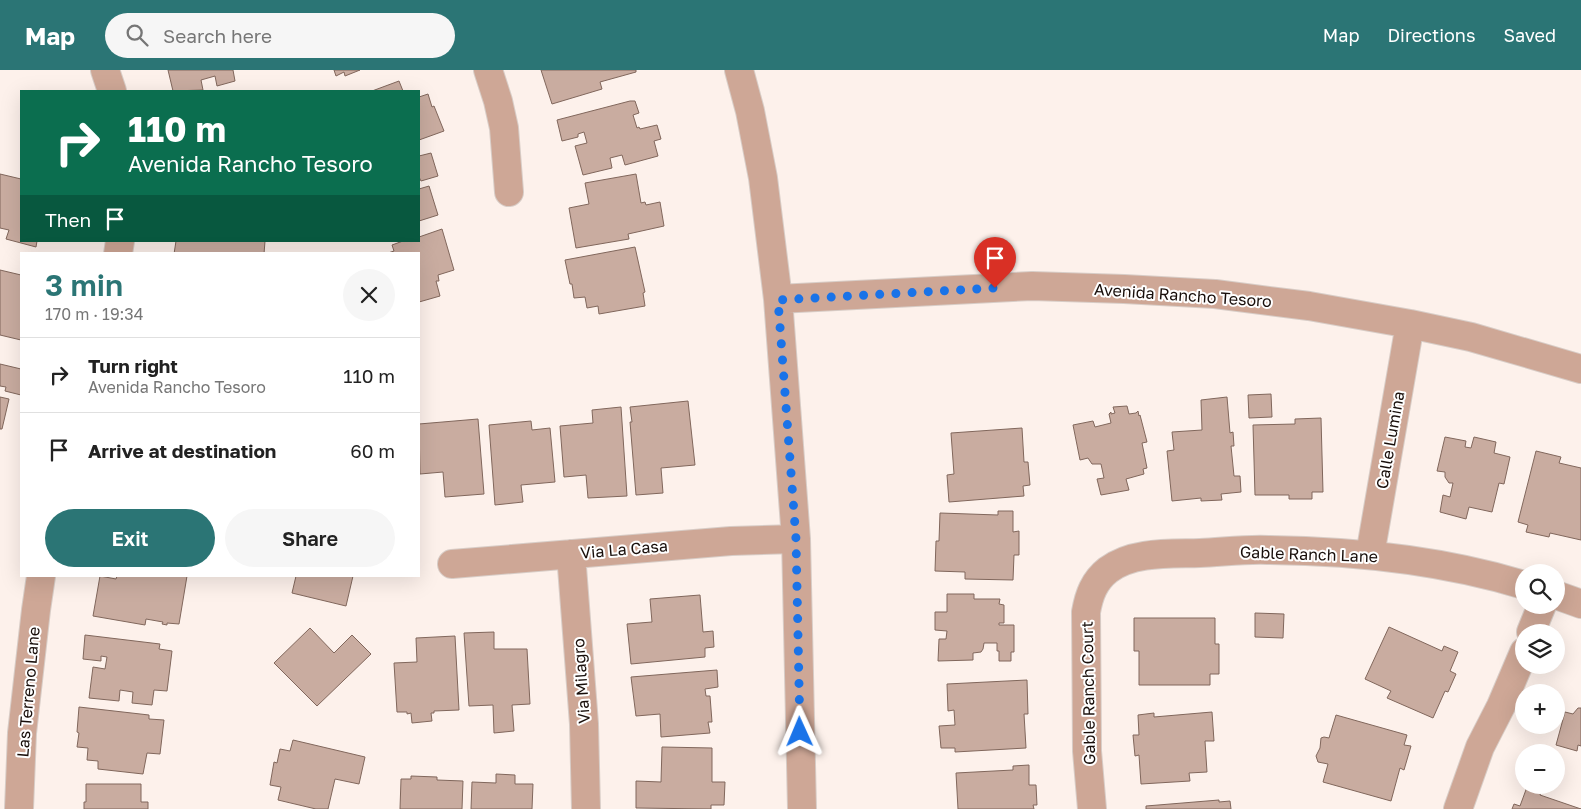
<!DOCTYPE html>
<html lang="en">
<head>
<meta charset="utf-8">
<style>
	:root { --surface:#fff; --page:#f6f6f6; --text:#222; --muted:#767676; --line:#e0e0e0; --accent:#2b7575 }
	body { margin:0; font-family:"Golos Text",sans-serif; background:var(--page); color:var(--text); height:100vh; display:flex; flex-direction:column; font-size:19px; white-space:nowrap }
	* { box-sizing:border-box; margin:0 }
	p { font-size:16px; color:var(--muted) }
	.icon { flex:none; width:28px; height:28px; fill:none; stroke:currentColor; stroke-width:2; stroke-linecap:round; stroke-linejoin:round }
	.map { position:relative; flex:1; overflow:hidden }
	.details { position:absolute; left:20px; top:182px; width:400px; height:325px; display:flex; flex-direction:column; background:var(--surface); border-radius:0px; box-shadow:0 5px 20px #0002 }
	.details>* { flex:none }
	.top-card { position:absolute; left:20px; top:20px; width:400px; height:152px; border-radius:0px; box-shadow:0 5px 20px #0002; background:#0b6e4f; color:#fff; overflow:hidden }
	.buttons { position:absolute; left:1515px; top:494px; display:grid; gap:10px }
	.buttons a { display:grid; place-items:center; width:50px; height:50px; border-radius:50%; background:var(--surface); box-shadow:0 5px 20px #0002; font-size:25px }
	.pin { position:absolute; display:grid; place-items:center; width:42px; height:42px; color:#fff; margin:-51px -21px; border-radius:50% 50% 50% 0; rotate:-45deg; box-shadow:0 0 5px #0007 }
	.pin .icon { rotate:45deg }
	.me { position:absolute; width:55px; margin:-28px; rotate:359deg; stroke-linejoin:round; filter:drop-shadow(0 0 4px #0008) }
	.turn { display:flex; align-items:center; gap:18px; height:105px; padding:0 25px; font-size:22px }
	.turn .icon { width:65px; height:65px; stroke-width:2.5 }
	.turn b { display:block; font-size:35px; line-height:42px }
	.then { display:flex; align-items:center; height:48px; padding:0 25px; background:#0003; gap:10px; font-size:19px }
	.round { display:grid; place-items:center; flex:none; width:52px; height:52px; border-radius:26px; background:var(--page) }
	.headline { display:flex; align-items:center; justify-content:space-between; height:85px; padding:0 25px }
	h1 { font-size:30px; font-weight:600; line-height:38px; color:var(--accent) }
	.cta { display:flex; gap:10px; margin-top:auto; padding:10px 25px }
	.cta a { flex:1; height:58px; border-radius:30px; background:var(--accent); color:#fff; font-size:20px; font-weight:600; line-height:58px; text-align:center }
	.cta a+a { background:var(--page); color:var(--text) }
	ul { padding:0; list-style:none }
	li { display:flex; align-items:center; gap:15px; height:75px; padding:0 25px; border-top:1px solid var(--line) }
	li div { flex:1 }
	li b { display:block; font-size:19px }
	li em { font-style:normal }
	header { display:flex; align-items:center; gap:30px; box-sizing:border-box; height:70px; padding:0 25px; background:var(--accent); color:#fff }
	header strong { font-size:24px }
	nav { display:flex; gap:28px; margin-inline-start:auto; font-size:18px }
	.search { width:350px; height:45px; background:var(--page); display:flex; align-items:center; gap:12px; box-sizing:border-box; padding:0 18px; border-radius:28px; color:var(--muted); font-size:19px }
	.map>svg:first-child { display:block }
	.building { fill:#c9aca0; stroke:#81675c }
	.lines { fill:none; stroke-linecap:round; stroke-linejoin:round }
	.minor-casing { stroke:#d8cdc7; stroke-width:30 }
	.minor { stroke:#cea796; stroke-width:28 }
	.route { stroke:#1a73e8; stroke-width:9; stroke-dasharray:0 16.2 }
	.labels { text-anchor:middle; stroke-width:4; stroke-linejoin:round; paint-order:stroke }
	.street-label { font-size:16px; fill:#180e0a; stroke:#fff }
</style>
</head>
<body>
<header>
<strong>Map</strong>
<div class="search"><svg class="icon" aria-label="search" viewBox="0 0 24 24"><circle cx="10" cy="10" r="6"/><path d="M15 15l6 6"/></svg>Search here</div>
<nav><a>Map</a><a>Directions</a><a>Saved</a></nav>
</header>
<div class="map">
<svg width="1581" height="739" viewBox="0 0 1581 739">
	<rect width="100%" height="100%" fill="#fdf1eb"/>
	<path class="building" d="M 168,0 L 233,0 L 235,11 L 217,16 L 215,6 L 201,10 L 203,20 L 173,21 Z
		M 334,0 L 360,0 L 345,6 L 344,2 L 336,6 Z
		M 541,0 L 636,0 L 636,2 L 600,12 L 602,19 L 552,34 Z
		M 399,11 L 403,21 L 372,21 Z
		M 428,24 L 432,37 L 434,36 L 444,61 L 419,70 L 419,27 Z
		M 630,31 L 635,31 L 639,43 L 633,45 L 637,58 L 639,57 L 640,59 L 657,55 L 661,69 L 654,71 L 658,86 L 625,95 L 622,85 L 610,88 L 612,98 L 583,105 L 575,76 L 587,73 L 584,62 L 578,64 L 578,67 L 562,71 L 557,50 Z
		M 431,83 L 438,106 L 421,111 L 419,107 L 419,86 Z
		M 0,104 L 21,109 L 21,171 L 37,171 L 36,177 L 6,169 L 9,160 L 0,158 Z
		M 636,104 L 641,133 L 645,132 L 646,135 L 660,132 L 664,156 L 628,164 L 629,169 L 576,178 L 569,138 L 589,134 L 585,113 Z
		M 429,116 L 438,145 L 419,151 L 419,119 Z
		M 442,159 L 454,200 L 438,205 L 439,211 L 436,211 L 440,226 L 419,232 L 419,184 L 385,184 L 394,181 L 392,175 L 403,171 L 419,171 L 419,167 Z
		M 176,171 L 265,171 L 264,184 L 174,184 Z
		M 635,177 L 645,222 L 643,223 L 645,236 L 599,244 L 598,236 L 587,238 L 585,227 L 574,228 L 572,214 L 570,214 L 565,190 Z
		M 0,200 L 21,205 L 21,270 L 0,265 Z
		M 0,294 L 21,299 L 21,325 L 5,321 L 6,317 L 0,316 Z
		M 1271,324 L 1272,347 L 1249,348 L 1248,325 Z
		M 0,327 L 9,329 L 2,359 L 0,359 Z
		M 1227,327 L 1230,363 L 1233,362 L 1234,376 L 1231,376 L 1234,406 L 1240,406 L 1241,422 L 1221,424 L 1222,430 L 1201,431 L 1201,428 L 1172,431 L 1167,381 L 1174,380 L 1172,362 L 1202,360 L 1201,330 Z
		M 688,331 L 695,395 L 661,398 L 663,423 L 636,425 L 630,352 L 632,352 L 630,337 Z
		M 1127,336 L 1129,344 L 1136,343 L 1138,341 L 1139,346 L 1140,345 L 1147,372 L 1142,373 L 1147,398 L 1143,399 L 1144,404 L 1126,409 L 1129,420 L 1101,425 L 1097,409 L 1104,408 L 1101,394 L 1092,394 L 1088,388 L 1080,390 L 1073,355 L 1093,351 L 1095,357 L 1111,353 L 1109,344 L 1111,342 L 1111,344 L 1115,343 L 1113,337 Z
		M 621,337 L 627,426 L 588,428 L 586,405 L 564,407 L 560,356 L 593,353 L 592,340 Z
		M 1321,348 L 1323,422 L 1312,422 L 1312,429 L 1289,429 L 1289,425 L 1255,425 L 1253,355 L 1295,354 L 1295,349 Z
		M 478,349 L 484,424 L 445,427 L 443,402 L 420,404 L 419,354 Z
		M 531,351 L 532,360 L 550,358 L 555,412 L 521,415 L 523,432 L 495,435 L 489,355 Z
		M 1022,358 L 1024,392 L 1028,392 L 1030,415 L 1023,416 L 1024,426 L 949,432 L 947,405 L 954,404 L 951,363 Z
		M 1445,367 L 1466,371 L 1465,377 L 1471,378 L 1474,367 L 1496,372 L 1494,383 L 1510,387 L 1504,414 L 1499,413 L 1492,442 L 1469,437 L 1466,449 L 1440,442 L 1443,425 L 1450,427 L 1453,413 L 1449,413 L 1445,407 L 1445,402 L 1437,401 Z
		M 1536,381 L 1561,387 L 1559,393 L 1581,398 L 1581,470 L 1550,463 L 1549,467 L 1526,462 L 1528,455 L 1518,452 Z
		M 998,441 L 1013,441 L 1013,462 L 1019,461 L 1019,485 L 1014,485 L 1013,510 L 965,509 L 965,502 L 935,501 L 936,471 L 939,471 L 940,443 L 998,445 Z
		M 100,506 L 116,509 L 117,506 L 187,506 L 179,554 L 167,553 L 167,555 L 162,554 L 163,552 L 146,549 L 145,555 L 93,546 Z
		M 296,506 L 353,506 L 346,536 L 292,523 Z
		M 947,524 L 974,524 L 974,529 L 1000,529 L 999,534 L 1004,535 L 1004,553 L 999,553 L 999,555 L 1014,555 L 1014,582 L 1011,582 L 1011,591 L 999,591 L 999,581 L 997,581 L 997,573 L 984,573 L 983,579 L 981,582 L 973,583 L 973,590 L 938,591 L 939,569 L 946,569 L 947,561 L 935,560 L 935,542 L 947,542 Z
		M 700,525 L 703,562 L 713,561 L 714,577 L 705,578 L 705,587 L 631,594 L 627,554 L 652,552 L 650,529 Z
		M 1255,543 L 1284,544 L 1283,568 L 1255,567 Z
		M 1134,548 L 1215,548 L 1215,574 L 1219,574 L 1219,604 L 1210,604 L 1210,615 L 1139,615 L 1139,581 L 1134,581 Z
		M 1389,557 L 1442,581 L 1444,576 L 1458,582 L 1450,601 L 1456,604 L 1448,622 L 1445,621 L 1433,648 L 1387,628 L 1391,621 L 1365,609 Z
		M 310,558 L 334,583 L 352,565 L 371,584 L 317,636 L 274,593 Z
		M 494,562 L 494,579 L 527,579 L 530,634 L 512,635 L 514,661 L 494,663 L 493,635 L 469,636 L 464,563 Z
		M 85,565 L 160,574 L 159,579 L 172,581 L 167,621 L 154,620 L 152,635 L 132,633 L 133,622 L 120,620 L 119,631 L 89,628 L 93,597 L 105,599 L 107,587 L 101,586 L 101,591 L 83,589 Z
		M 455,566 L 459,640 L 434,641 L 434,643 L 431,643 L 432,651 L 412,653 L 411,643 L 407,644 L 407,642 L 397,642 L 394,593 L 417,592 L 416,568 Z
		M 717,600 L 718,617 L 705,619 L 706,626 L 710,626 L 712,652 L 708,652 L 710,663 L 661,667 L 660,644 L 636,646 L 631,607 Z
		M 1027,610 L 1028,644 L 1024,644 L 1026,678 L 955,682 L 955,678 L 941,678 L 939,656 L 955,655 L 954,640 L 948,641 L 947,614 Z
		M 79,637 L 149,645 L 149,649 L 164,650 L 160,684 L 147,683 L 143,704 L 98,699 L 98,691 L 87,690 L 88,678 L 77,677 L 79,663 L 77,662 Z
		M 1578,638 L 1581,638 L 1581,676 L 1578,675 L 1577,681 L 1556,675 L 1565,642 L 1573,644 Z
		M 1212,642 L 1214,671 L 1205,671 L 1207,702 L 1189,703 L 1190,711 L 1141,714 L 1139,685 L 1135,686 L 1133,665 L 1139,665 L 1138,645 L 1154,643 L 1154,647 Z
		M 1336,645 L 1407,665 L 1404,675 L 1411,676 L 1404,700 L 1400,698 L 1391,731 L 1323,712 L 1328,694 L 1318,692 L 1316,686 L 1320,678 L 1321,668 L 1324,667 L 1329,668 Z
		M 293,670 L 365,687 L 359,714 L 335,709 L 328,739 L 316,739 L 278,730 L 281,717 L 270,715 L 274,692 L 277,693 L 280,679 L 290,681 Z
		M 662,677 L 712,678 L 712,712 L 725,712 L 724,735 L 711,735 L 711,739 L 636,738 L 636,711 L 661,712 Z
		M 1029,695 L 1029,715 L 1036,715 L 1037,735 L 1033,735 L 1034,739 L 958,739 L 956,703 L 1013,700 L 1013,696 Z
		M 496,704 L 515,705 L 515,714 L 533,714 L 532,739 L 471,739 L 472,712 L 496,713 Z
		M 411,706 L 437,707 L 437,710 L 463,711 L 462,739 L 400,739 L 401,709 L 411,709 Z
		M 86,714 L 141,714 L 141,732 L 148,732 L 148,739 L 84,739 L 84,732 L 86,732 Z
		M 1527,717 L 1541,721 L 1540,725 L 1581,739 L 1512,739 L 1514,734 L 1520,736 Z
		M 1219,730 L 1219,732 L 1230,731 L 1231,739 L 1146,739 L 1146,736 Z"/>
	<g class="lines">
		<g class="minor-casing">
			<path id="minor" d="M 105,0 L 112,21
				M 488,0 L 498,31 L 504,58 L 509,122
				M 739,0 L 750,41 L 763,108 L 778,229 L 796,469 L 802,739
				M 118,184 L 120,171
				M 778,229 L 1032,216 L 1124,219 L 1215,224 L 1309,236 L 1410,254 L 1471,267 L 1581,299
				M 571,484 L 584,654 L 586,739
				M 1370,485 L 1410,254
				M 452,494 L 731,471 L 796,469
				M 1556,525 L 1581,534
				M 1531,562 L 1542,535
				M 19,739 L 22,663 L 36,540 L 41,506
				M 1092,739 L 1087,681 L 1086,542 C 1089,525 1094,511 1108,500 C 1133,481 1171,484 1200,483 C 1223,482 1246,479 1268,480 C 1354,481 1442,490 1524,515
				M 1458,739 L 1480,677 L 1501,636 L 1524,582"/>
		</g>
		<use href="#minor" class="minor"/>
	</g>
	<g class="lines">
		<path class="route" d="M 800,662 L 796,469 L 778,230 L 995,218"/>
	</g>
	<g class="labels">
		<g class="street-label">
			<text transform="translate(1183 225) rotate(4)" y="6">Avenida Rancho Tesoro</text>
			<text transform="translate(1390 370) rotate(-80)" y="6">Calle Lumina</text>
			<text transform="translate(624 479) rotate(-5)" y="6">Via La Casa</text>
			<text transform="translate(1309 484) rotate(2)" y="6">Gable Ranch Lane</text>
			<text transform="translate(581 611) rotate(-94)" y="6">Via Milagro</text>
			<text transform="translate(28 622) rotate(-85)" y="6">Las Terreno Lane</text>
			<text transform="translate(1088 623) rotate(-91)" y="6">Gable Ranch Court</text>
		</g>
	</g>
</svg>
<div class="buttons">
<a><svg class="icon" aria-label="search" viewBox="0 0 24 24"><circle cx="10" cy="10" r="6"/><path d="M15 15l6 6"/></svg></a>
<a><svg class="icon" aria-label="layers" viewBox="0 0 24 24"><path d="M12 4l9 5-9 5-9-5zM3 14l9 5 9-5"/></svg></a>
<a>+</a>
<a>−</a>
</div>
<div class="pin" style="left:995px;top:218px;background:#d93025"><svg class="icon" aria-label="arrive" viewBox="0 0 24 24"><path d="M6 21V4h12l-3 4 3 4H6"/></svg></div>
<svg class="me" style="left:800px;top:662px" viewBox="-20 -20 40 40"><path d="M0-17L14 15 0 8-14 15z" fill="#1a73e8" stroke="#fff" stroke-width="4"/></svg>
<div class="top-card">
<div class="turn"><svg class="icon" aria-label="right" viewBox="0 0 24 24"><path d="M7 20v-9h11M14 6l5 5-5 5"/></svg><div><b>110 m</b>Avenida Rancho Tesoro</div></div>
<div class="then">Then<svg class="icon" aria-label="arrive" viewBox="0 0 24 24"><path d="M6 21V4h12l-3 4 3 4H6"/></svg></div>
</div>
<section class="details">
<div class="headline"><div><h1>3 min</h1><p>170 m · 19:34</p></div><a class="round"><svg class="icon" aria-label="close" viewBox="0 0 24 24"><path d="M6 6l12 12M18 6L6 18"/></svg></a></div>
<ul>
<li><svg class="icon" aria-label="right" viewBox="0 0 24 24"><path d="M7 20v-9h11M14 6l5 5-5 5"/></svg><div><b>Turn right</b><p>Avenida Rancho Tesoro</p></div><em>110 m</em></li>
<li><svg class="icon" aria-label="arrive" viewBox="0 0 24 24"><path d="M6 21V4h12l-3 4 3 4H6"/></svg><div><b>Arrive at destination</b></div><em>60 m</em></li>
</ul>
<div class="cta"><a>Exit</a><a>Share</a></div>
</section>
</div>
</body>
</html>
